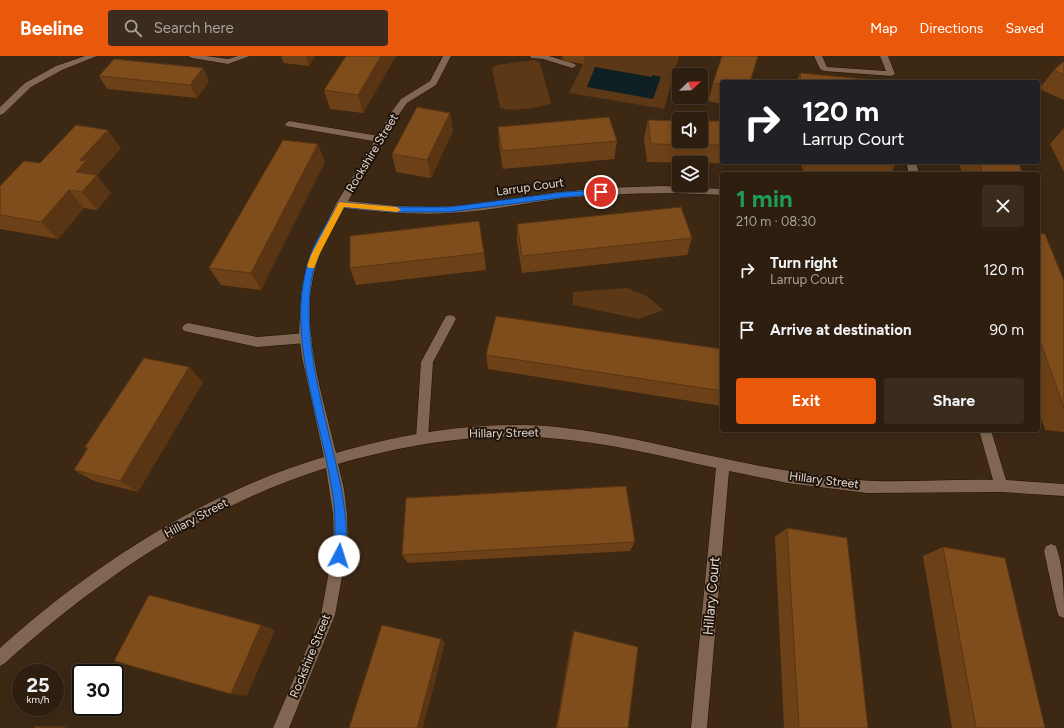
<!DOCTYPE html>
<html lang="en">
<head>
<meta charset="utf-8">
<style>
	:root { --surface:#2e1e0f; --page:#3a2b1d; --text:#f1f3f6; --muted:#a7a29e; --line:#493c2f; --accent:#ea580c }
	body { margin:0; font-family:Figtree,sans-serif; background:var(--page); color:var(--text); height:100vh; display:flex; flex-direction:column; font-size:15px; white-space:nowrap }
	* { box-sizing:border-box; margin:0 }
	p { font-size:13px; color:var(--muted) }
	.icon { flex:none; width:22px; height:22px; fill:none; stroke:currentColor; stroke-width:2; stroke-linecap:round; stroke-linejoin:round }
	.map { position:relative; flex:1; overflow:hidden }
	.sheet { position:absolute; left:720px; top:116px; width:320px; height:260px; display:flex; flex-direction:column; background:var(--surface); border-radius:4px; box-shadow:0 2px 10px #0003,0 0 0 1px var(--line) }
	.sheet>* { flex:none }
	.banner { position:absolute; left:720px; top:24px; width:320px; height:84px; border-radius:4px; box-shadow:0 2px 10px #0003,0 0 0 1px var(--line); background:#202124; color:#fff; overflow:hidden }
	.needle { width:26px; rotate:67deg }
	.buttons { position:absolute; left:672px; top:12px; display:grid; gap:8px }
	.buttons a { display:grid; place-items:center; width:36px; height:36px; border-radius:4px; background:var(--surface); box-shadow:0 2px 10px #0003,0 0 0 1px var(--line); font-size:20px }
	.speed { position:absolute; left:12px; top:608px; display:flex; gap:8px; font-size:20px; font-weight:700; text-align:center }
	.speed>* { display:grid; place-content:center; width:52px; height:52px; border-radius:50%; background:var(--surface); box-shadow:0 2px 10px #0003,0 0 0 1px var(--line); line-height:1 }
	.speed small { font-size:10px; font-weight:400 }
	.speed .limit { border:2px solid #111; border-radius:6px; background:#fff; color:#111 }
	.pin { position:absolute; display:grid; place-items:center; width:34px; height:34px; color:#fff; margin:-17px; border:2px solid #fff; border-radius:50%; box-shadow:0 1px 4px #0007 }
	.me { position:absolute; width:44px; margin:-22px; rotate:5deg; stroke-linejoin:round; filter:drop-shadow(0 0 3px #0008) }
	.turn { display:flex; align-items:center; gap:14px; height:84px; padding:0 16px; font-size:18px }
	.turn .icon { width:52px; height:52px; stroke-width:2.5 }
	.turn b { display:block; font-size:28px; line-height:34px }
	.round { display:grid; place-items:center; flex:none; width:42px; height:42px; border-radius:4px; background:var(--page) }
	.head { display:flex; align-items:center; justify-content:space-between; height:68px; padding:0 16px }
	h1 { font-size:24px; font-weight:700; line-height:30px; color:#1e9e55 }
	.button { display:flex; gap:8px; margin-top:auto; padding:8px 16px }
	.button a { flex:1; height:46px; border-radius:4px; background:var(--accent); color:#fff; font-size:16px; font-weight:700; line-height:46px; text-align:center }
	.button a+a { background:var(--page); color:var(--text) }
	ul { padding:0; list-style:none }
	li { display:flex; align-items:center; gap:12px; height:60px; padding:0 16px }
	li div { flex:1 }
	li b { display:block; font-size:15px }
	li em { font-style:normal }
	header { display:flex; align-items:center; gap:24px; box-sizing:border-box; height:56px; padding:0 20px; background:var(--accent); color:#fff }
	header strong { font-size:19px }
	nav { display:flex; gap:22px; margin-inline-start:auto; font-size:14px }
	.search { width:280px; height:36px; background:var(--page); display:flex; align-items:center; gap:10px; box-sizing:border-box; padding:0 14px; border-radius:4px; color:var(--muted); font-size:15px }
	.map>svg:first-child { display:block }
	.green { fill:#5c3817 }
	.water { fill:#0f2024 }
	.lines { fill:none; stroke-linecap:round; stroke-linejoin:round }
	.lane-casing { stroke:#231000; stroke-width:1 }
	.street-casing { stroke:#231000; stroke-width:1 }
	.lane { fill:#816753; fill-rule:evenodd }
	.street { fill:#816753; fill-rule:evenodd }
	.wall { fill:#6d4117 }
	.shaded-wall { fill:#593513 }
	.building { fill:#7f4c1b; stroke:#593513 }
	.route { fill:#1a73e8; stroke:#114b97 }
	.slow { fill:#f59e0b }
	.labels { text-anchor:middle; stroke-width:4; stroke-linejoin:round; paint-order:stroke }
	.street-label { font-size:12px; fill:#e6d7cc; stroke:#1d130b }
	.near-street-label { font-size:14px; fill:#e6d7cc; stroke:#1d130b }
</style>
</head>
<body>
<header>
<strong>Beeline</strong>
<div class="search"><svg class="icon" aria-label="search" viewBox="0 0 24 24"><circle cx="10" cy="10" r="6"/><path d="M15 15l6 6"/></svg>Search here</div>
<nav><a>Map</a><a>Directions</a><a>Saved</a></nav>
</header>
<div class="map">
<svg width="1064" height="672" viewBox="0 0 1064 672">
	<rect width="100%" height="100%" fill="#3d2814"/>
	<path class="green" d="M 587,0 L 679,0 L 664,53 L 569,37 Z
		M 534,4 L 540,7 L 551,47 C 541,52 511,56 500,52 L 492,12 L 497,9 Z
		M 627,232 L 647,240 L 663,254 L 639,263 L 573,249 L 573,236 Z"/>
	<path class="water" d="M 595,11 L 652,21 L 653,19 L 661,21 L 653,43 L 587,31 Z"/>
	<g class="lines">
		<g class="lane-casing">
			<path id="lane" d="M 188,0 L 206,0 L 228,3 L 238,0 L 250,0 L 228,8 L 192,2 Z
				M 530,0 L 549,0 L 575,8 L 576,10 L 572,12 L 543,3 L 531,2 Z
				M 289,65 L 379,80 L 383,83 L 379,86 L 286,70 L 285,68 Z
				M 450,259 L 454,260 L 456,263 L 433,306 L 428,382 L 426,386 L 422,388 L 418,386 L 416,382 L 421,306 L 446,260 Z
				M 188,267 L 257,281 L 306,277 L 310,279 L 312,282 L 310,285 L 306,287 L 257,291 L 184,275 L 182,272 L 184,269 Z"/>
		</g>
		<g class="street-casing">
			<path id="street" d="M 85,0 L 97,0 L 62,14 L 31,31 L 3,58 L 0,59 L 0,51 L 25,27 L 56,10 Z
				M 443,0 L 451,0 L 436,29 L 407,47 L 400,57 L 348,145 L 396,150 L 436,151 L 479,148 L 550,137 L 604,132 L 663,130 L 722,133 L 722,139 C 669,136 617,137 564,142 C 526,147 488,155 450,157 C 415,159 379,156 344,152 C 336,167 327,182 320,198 C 295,260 322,336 336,397 C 406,377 483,364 557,371 C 635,379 711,403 790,415 C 818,419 847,424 876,425 C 915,426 954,423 993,424 L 979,374 L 991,374 L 1006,424 L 1064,428 L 1064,440 L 1002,436 L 867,437 L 787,427 L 729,415 L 707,672 L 691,672 L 716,412 C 661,400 605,386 549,382 C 480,376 404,389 338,408 L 344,433 L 347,458 L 348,488 L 335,559 L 289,672 L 273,672 L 321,559 L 334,488 L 333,458 L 326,412 C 208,448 96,525 5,607 L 0,610 L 0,592 C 91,510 205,436 324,401 L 302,301 L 299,278 L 301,238 L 305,217 L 310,199 L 336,148 L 393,54 L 401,43 L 430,25 Z
				M 814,0 L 822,0 L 827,11 L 886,15 L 880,0 L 888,0 L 895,18 L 891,20 L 824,15 L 820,13 Z
				M 906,106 L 916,106 L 919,118 L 909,118 Z
				M 1051,488 L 1056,490 C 1064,513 1064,538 1064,562 L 1059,560 L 1057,555 L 1044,495 L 1046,490 Z"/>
		</g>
		<use href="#lane" class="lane"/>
		<use href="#street" class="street"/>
	</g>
	<path class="wall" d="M 281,0 L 315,0 L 309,10 L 284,7 Z
		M 346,0 L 396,0 L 363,57 L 330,53 L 324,34 Z
		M 563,0 L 587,0 L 584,8 L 562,5 Z
		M 1064,5 L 1064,44 L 1039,33 L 1054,14 Z
		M 800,17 L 876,26 L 796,26 Z
		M 99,20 L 209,25 L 197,42 L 107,33 Z
		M 722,26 L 722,48 L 708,45 L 713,27 Z
		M 450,57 L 453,75 L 431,122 L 396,116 L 392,98 Z
		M 648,64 L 722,65 L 722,106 L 760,106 L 759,108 L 647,106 L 644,82 Z
		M 498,71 L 617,85 L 614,103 L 503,113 L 499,89 Z
		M 1064,72 L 1064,116 L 1050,88 Z
		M 121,92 L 97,119 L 100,123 L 100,124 L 111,137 L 97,154 L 84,152 L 58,183 L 0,173 L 0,130 L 40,107 Z
		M 325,106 L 261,234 L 221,229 L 209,212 Z
		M 800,106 L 897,106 L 890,118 L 804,118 Z
		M 958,106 L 1018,106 L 1023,118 L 963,118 Z
		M 517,168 L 692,182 L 687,199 L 522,217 L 517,185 Z
		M 1038,177 L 1064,225 L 1064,376 L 1045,374 L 1038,353 Z
		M 484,197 L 486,214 L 356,229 L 350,212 Z
		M 722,293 L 722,350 L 488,313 L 486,299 Z
		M 189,311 L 203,326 L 138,436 L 94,425 L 74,414 L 87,393 L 85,391 Z
		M 787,472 L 868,672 L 784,672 L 775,481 Z
		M 635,486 L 630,495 L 408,507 L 402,499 Z
		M 943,491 L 1045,672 L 952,672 L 923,500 Z
		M 574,575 L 628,672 L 556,672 L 572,580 Z"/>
	<path class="shaded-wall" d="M 306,0 L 315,0 L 309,10 Z
		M 381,0 L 396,0 L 363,57 L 358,39 Z
		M 584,0 L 587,0 L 584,8 Z
		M 203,12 L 209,25 L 197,42 L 190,29 Z
		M 450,57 L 453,75 L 431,122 L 427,104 Z
		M 108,74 L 121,92 L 97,119 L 100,123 L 100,124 L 111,137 L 97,154 L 82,136 L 76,116 L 80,104 Z
		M 318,88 L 325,106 L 261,234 L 251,217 Z
		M 69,134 L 84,152 L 58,183 L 41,166 Z
		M 189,311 L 203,326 L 138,436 L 120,425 Z
		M 261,569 L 275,574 L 247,640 L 231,638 Z
		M 441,583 L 445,587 L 423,672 L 417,672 Z
		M 36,670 L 62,670 L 68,672 L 42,672 Z"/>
	<path class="building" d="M 346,0 L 381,0 L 358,39 L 324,34 Z
		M 722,0 L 758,0 L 750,26 L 722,26 L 722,29 L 713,27 Z
		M 114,3 L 203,12 L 190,29 L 99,20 Z
		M 1064,5 L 1064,19 L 1054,14 Z
		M 800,17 L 876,24 L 876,26 L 801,26 Z
		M 417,51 L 450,57 L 427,104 L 392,98 Z
		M 609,61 L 617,85 L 502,95 L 498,71 Z
		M 648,64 L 679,65 L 679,85 L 701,85 L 701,65 L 722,65 L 722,89 L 651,88 Z
		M 76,69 L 108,74 L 80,104 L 86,105 L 76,116 L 97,119 L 82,136 L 69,134 L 41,166 L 0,159 L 0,130 L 24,105 L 40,107 Z
		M 283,84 L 318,88 L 251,217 L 209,212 Z
		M 979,106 L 1018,106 L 1023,118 L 983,118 Z
		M 681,151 L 692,182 L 522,200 L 517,168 Z
		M 479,165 L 484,197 L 350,212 L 350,180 Z
		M 1038,177 L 1045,178 L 1064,225 L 1064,352 L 1038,279 Z
		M 496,260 L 722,293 L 722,335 L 486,299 Z
		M 144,302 L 189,311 L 120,425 L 74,414 L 88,392 L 85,391 Z
		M 626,430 L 635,486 L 402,499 L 406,442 Z
		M 787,472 L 847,482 L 868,672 L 799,672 Z
		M 943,491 L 1005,502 L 1045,672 L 976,672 Z
		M 149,539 L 261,569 L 231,638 L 114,605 Z
		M 382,569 L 441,583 L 417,672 L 349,672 Z
		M 574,575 L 638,591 L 628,672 L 557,672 Z
		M 36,670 L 42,672 L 35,672 Z"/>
	<path class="route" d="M 601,134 L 605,136 L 604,138 L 565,141 L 450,156 L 395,156 L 344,151 C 335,167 325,183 318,199 C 294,263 324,352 338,417 C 343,439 351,482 343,503 L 339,505 L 335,503 C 332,497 335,489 335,482 C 335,466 335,450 332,434 C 320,358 284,277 310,200 C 316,183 330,163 339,146 L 395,151 L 450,151 L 565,136 Z"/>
	<path class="slow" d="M 339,146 L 397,151 L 401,154 L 397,156 L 344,151 L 319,199 L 314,212 L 309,212 L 307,210 L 311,199 Z"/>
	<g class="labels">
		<g class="street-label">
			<text transform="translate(372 97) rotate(-59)" y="4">Rockshire Street</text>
			<text transform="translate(530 131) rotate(-8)" y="4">Larrup Court</text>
			<text transform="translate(504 377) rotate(-1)" y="4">Hillary Street</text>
			<text transform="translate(824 424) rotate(7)" y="4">Hillary Street</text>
			<text transform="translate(196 462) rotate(-28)" y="4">Hillary Street</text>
			<text transform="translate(310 600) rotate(-68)" y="4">Rockshire Street</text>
		</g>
		<g class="near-street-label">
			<text transform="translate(711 540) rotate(-85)" y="5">Hillary Court</text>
		</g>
	</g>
</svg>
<div class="buttons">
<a><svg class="needle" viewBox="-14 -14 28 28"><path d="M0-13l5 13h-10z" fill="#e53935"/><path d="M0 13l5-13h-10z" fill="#a7a29e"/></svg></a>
<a><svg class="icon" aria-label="sound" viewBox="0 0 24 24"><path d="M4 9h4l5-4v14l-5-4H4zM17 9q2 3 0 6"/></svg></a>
<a><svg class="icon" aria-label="layers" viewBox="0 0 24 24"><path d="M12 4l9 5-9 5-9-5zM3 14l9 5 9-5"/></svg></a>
</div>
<div class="speed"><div>25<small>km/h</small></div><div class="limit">30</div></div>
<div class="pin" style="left:601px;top:136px;background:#d93025"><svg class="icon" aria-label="arrive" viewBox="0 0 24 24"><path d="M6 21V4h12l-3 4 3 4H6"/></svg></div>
<svg class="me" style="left:339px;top:500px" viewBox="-20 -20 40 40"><circle r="19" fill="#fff"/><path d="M0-13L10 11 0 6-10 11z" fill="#1a73e8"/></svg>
<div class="banner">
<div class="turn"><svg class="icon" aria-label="right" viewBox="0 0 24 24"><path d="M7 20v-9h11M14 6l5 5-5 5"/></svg><div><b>120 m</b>Larrup Court</div></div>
</div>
<section class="sheet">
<div class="head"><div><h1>1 min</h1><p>210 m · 08:30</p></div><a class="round"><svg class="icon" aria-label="close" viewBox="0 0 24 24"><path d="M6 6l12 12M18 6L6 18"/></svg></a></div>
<ul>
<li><svg class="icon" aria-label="right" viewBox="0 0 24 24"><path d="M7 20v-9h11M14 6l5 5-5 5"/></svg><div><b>Turn right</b><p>Larrup Court</p></div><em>120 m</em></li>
<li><svg class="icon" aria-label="arrive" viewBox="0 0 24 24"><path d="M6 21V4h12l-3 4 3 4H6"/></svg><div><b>Arrive at destination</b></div><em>90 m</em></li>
</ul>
<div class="button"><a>Exit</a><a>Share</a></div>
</section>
</div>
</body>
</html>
